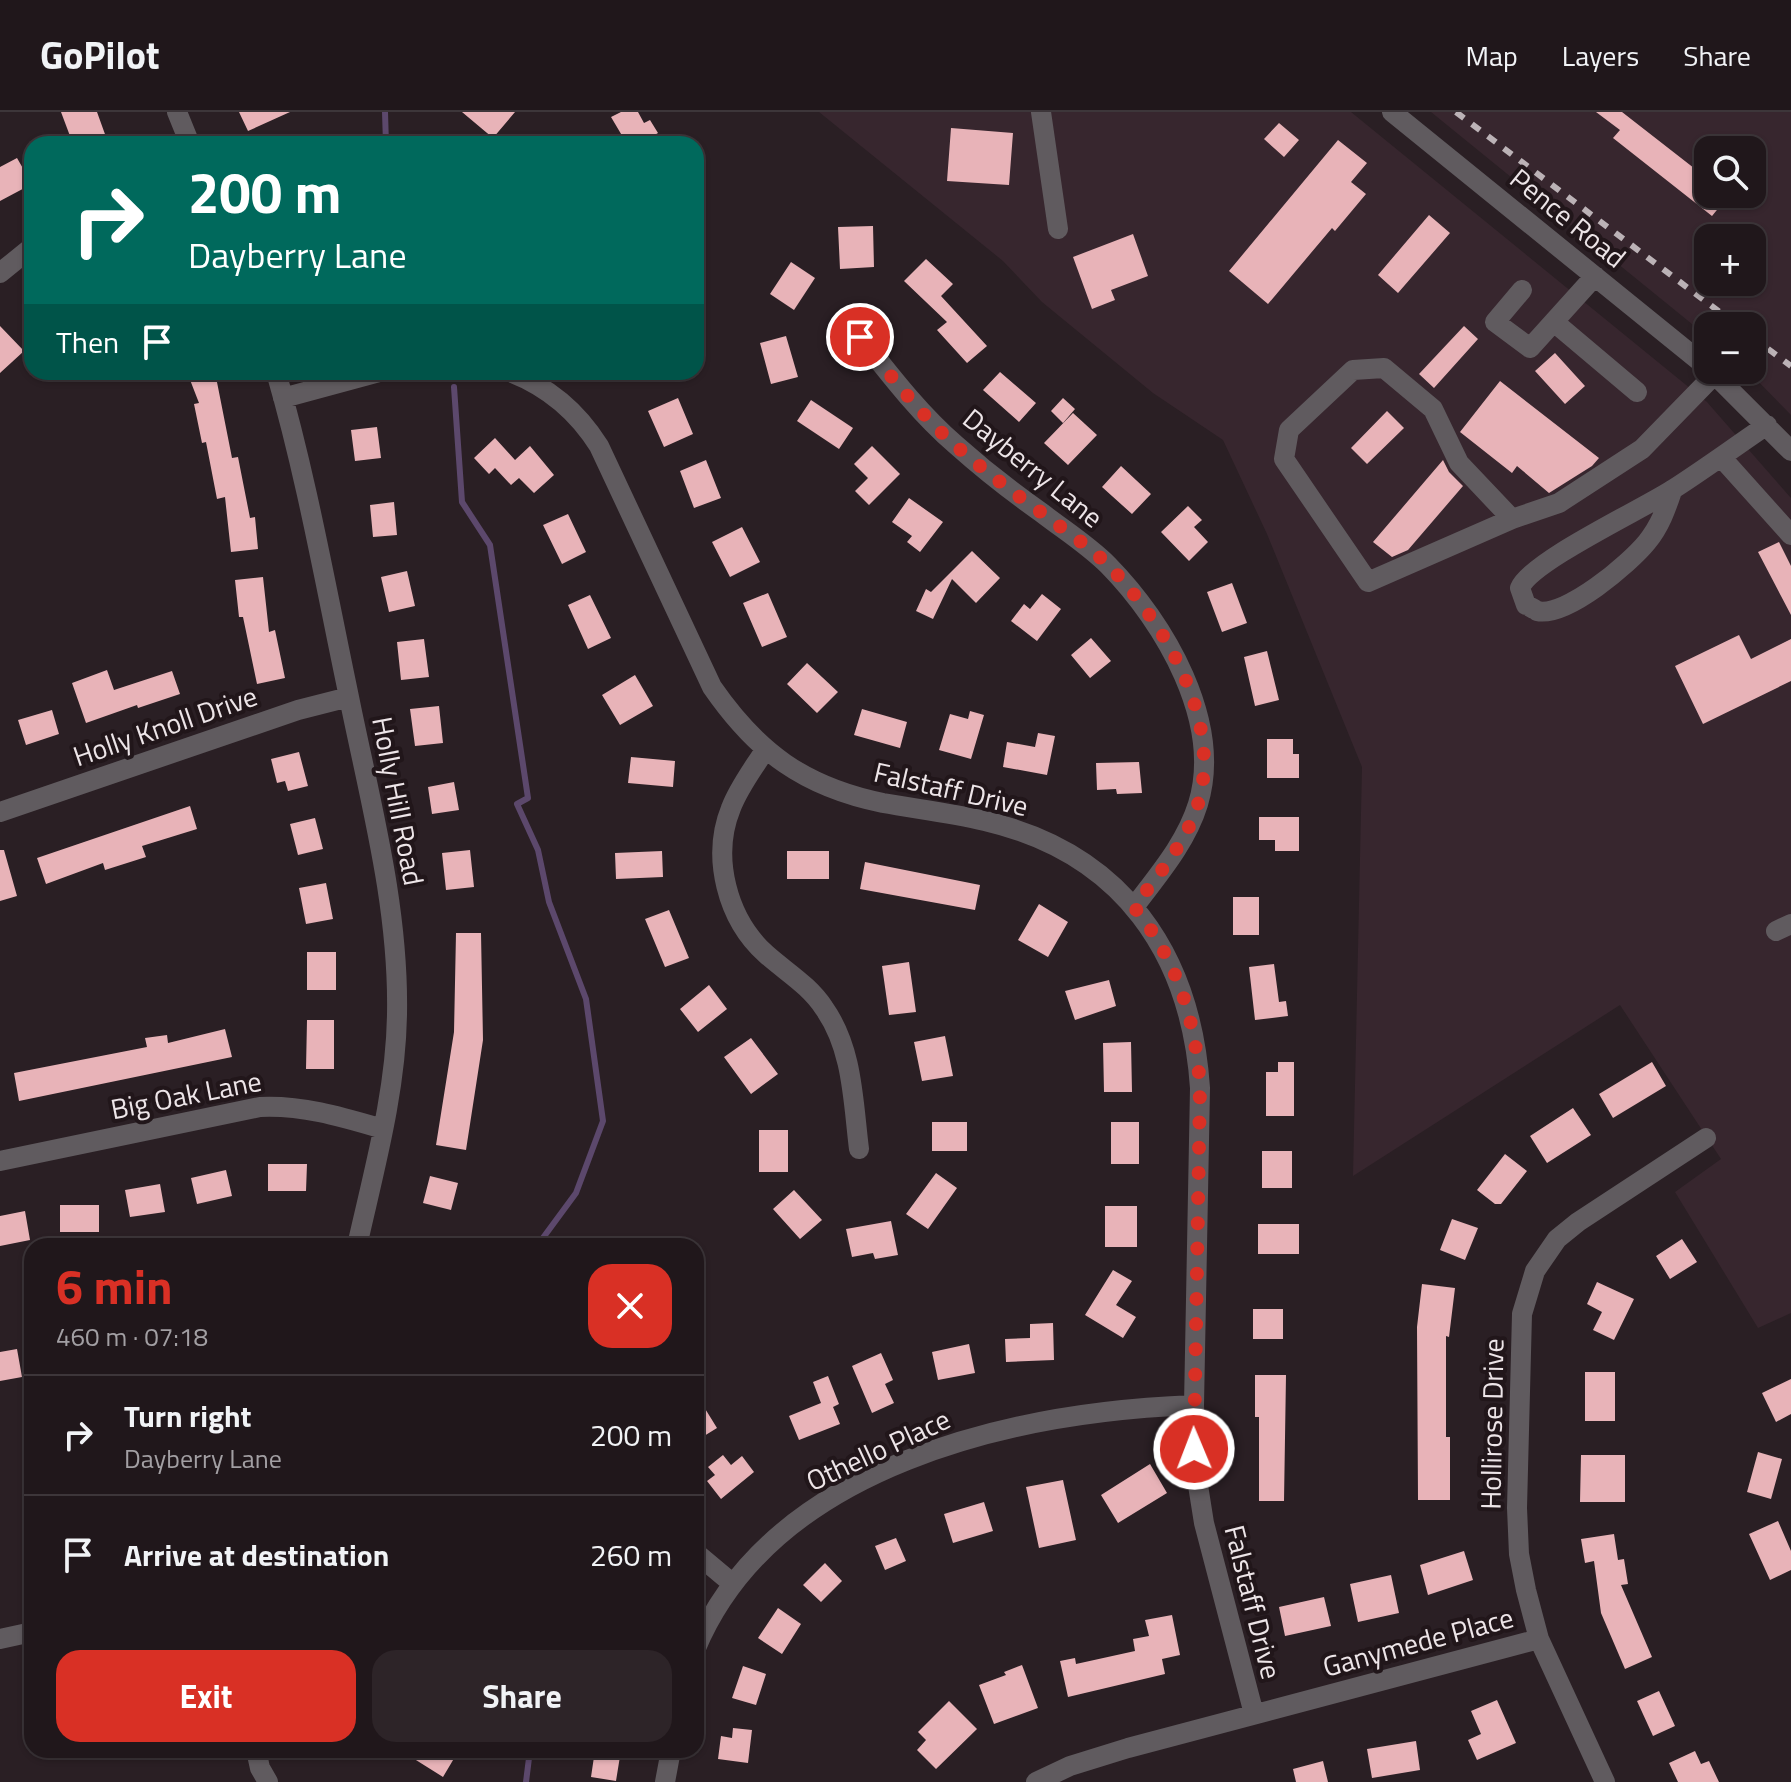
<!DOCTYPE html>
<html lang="en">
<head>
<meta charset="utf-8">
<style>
	:root { --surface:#20171b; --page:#2d2428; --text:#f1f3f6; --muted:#a29fa3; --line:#3d363a; --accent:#d93025 }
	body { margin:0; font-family:"Titillium Web",sans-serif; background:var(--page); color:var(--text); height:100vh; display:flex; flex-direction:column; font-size:30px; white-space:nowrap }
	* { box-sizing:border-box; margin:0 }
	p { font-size:26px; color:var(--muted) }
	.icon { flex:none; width:44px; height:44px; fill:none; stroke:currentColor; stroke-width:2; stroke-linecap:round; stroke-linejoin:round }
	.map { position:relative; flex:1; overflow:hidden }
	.details { position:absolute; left:24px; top:1126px; width:680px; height:520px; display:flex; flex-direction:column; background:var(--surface); border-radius:24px; box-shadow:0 2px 6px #0004,0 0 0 2px var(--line) }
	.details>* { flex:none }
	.guide { position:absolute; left:24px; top:24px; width:680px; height:244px; border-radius:24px; box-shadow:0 2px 6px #0004,0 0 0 2px var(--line); background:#00695c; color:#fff; overflow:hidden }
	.buttons { position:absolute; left:1694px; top:24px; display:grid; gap:16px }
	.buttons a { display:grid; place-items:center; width:72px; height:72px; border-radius:16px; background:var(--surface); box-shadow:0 2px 6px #0004,0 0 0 2px var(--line); font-size:40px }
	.pin { position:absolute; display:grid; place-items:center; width:68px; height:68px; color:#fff; margin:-34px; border:4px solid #fff; border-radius:50%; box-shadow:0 2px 8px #0007 }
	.me { position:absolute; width:88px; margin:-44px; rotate:359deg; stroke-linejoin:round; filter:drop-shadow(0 0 6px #0008) }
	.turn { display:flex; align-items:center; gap:28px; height:168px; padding:0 32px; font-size:36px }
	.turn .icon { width:104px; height:104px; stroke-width:2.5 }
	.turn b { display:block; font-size:56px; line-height:68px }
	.then { display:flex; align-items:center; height:76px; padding:0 32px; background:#0003; gap:16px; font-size:30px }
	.round { display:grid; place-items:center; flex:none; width:84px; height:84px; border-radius:24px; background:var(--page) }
	.overview { display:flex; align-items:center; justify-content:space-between; height:136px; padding:0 32px }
	h1 { font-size:48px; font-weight:700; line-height:60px; color:var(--accent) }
	.cta { display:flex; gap:16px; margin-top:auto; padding:16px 32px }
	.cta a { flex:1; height:92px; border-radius:24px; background:var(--accent); color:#fff; font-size:32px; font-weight:700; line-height:92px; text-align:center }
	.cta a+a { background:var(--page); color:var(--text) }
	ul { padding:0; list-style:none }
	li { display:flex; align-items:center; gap:24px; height:120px; padding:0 32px; border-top:2px solid var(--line) }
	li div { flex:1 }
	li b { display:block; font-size:30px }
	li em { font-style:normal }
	header { display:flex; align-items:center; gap:48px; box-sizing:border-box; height:112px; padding:0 40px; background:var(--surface); border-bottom:2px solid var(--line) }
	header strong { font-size:38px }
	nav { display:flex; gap:44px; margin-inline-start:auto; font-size:28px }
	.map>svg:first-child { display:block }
	.built { fill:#37262e; fill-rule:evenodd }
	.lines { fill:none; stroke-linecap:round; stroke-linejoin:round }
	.stream { stroke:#5c486c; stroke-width:6 }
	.building { fill:#e8b3b8 }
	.minor { stroke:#605b5f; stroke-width:20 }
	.rail { stroke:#bbb2b6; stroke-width:6; stroke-dasharray:10 10; stroke-linecap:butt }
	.route { stroke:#d93025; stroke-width:14; stroke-dasharray:0 25.2 }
	.labels { text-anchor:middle; stroke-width:8; stroke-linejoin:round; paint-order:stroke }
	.street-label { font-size:28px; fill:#ede5e8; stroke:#21161a }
</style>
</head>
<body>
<header>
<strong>GoPilot</strong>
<nav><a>Map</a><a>Layers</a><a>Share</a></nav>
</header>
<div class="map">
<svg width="1791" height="1670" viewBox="0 0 1791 1670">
	<rect width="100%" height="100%" fill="#2a1f24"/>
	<path class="built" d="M 819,0 L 1351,0 L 1707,290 L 1791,386 L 1791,1201 L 1758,1216 L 1675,1080 L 1721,1047 L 1620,893 L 1353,1064 L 1362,655 L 1267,422 L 1223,328 L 1153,281 L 1042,190 L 1003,149 Z
		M 1431,0 L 1791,0 L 1791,303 L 1747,258 L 1752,258 L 1752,214 L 1708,214 L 1708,225 ZM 1708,38 L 1752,38 L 1752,82 L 1708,82 ZM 1708,126 L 1752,126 L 1752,170 L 1708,170 Z"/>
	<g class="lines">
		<path class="stream" d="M 385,0 L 386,32
			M 454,275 L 462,390 L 490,433 L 528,686 L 517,692 L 538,738 L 549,790 L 586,887 L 603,1009 L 576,1081 L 537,1134
			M 526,1670 L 530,1638"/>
	</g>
	<path class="building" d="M 61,0 L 97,0 L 106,25 L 86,32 L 73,32 Z
		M 239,0 L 290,0 L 248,19 Z
		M 462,0 L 515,0 L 493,26 Z
		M 621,0 L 638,0 L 644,11 L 650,8 L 658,21 L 639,32 L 627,32 L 611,5 Z
		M 1596,0 L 1622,0 L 1708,67 L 1708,82 L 1730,82 L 1712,104 L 1613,26 L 1620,18 Z
		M 1279,11 L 1299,28 L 1284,45 L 1264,27 Z
		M 951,16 L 1013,21 L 1009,73 L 947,69 Z
		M 1338,28 L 1367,51 L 1351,70 L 1366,82 L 1335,119 L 1332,116 L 1268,192 L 1229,159 Z
		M 17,46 L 32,72 L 0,89 L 0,55 Z
		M 1429,103 L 1450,121 L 1398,181 L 1378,163 Z
		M 873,114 L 874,155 L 840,157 L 838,115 Z
		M 1133,122 L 1148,164 L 1111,178 L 1115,188 L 1092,197 L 1073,145 Z
		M 926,147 L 953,172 L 941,184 L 987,234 L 967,251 L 937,218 L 947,210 L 904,169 Z
		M 791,150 L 815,166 L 794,198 L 770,182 Z
		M 0,214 L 24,239 L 0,261 Z
		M 1464,214 L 1478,227 L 1434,276 L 1419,262 Z
		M 786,224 L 798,265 L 771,272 L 760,231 Z
		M 1555,241 L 1585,274 L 1565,292 L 1535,259 Z
		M 187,260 L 215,260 L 232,346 L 238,345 L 250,406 L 255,405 L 258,437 L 231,440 L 225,385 L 217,387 L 206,330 L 202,331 L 194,292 L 199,291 Z
		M 1000,260 L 1036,291 L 1019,310 L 983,278 Z
		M 1500,269 L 1599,346 L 1592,354 L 1549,381 L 1517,354 L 1512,361 L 1460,320 Z
		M 678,286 L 693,322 L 664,335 L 648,299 Z
		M 1063,286 L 1075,297 L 1063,311 L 1051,299 Z
		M 811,288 L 853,316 L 839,337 L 797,309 Z
		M 1387,299 L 1404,316 L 1367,352 L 1351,336 Z
		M 1073,301 L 1097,323 L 1068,353 L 1044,331 Z
		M 377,315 L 381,346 L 355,349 L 351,318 Z
		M 495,326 L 515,348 L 530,334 L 554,363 L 534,381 L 519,366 L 511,373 L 495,356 L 489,362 L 474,346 Z
		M 872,334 L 900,362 L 869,393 L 855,379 L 868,366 L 854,352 Z
		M 706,348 L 721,386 L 694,396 L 680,359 Z
		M 1443,348 L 1449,360 L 1463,374 L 1408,438 L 1392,445 L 1373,430 Z
		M 1121,354 L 1151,382 L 1132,402 L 1102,375 Z
		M 909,386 L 943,410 L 920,440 L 907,430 L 912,424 L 892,410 Z
		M 394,390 L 397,423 L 373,425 L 370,393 Z
		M 1188,394 L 1202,408 L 1194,415 L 1208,430 L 1189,449 L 1161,420 Z
		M 568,402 L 586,440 L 562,452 L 543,413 Z
		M 742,415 L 760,450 L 730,465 L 712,430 Z
		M 1779,430 L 1791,454 L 1791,503 L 1758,440 Z
		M 972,439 L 1000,466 L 976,491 L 952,467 L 933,507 L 916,499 L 926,477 L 931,480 Z
		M 407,459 L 415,494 L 389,500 L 381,465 Z
		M 263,465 L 269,520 L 275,518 L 285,566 L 257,572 L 243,505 L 239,505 L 235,468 Z
		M 1232,471 L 1247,511 L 1222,520 L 1207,480 Z
		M 768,481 L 787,525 L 762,535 L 743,491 Z
		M 1042,482 L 1061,497 L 1037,529 L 1011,509 L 1024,492 L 1030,497 Z
		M 590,483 L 611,526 L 588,537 L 568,493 Z
		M 1739,523 L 1751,547 L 1791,527 L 1791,569 L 1703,612 L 1675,554 Z
		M 1091,526 L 1111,549 L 1090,566 L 1071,543 Z
		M 424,527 L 429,565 L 401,568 L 397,530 Z
		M 1267,539 L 1279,588 L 1255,594 L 1244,545 Z
		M 807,551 L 838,580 L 817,601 L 787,572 Z
		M 107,558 L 114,578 L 172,559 L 180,582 L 138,596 L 137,593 L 86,611 L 72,571 Z
		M 635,563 L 653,594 L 620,613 L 602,583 Z
		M 439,594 L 443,631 L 415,634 L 410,597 Z
		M 862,597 L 907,610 L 900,636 L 854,623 Z
		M 52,598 L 59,622 L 26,633 L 18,608 Z
		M 970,599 L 984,603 L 971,647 L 939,638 L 950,602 L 968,607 Z
		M 1038,621 L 1055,624 L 1047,663 L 1003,655 L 1007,630 L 1035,635 Z
		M 1267,627 L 1293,627 L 1293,642 L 1299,642 L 1299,666 L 1267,666 Z
		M 299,640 L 308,674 L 288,679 L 285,669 L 277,671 L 271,647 Z
		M 631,645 L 675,649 L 673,675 L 628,671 Z
		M 1139,650 L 1142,681 L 1117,682 L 1116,677 L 1097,678 L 1096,651 Z
		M 454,670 L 459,698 L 432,702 L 428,675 Z
		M 190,694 L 197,717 L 142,734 L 146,745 L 105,758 L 103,751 L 46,772 L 37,746 Z
		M 1259,705 L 1299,705 L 1299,739 L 1275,739 L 1275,728 L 1259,728 Z
		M 315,706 L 323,737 L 298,743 L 290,712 Z
		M 0,738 L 4,738 L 17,784 L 0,789 Z
		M 470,738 L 474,775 L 446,778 L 442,741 Z
		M 662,739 L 663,765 L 616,767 L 615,741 Z
		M 787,739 L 829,739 L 829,767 L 787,767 Z
		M 865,750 L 980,773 L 975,798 L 860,777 Z
		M 326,771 L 333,807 L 306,812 L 299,776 Z
		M 1233,785 L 1259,785 L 1259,823 L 1233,823 Z
		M 1039,792 L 1068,810 L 1048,845 L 1018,828 Z
		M 669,798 L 689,846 L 665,855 L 645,807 Z
		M 456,821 L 481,821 L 483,928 L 466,1038 L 436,1033 L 454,920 Z
		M 307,840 L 336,840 L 336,878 L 307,878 Z
		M 909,850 L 916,900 L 889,903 L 882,854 Z
		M 1274,852 L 1279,890 L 1286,889 L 1288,904 L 1255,908 L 1249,855 Z
		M 1109,868 L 1116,894 L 1075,908 L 1065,879 Z
		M 709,873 L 727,897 L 698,920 L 680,897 Z
		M 307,908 L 334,908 L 334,957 L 306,957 Z
		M 225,917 L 232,945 L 19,989 L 14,961 L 147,935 L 145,926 L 167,923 L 168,931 Z
		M 945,924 L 953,964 L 922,969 L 914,930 Z
		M 751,926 L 778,962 L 751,982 L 724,945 Z
		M 1131,930 L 1132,980 L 1104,980 L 1103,931 Z
		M 1278,950 L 1294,950 L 1294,1004 L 1266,1004 L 1266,960 L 1278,960 Z
		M 1652,950 L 1666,974 L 1613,1006 L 1599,982 Z
		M 1573,996 L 1591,1023 L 1547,1051 L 1530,1024 Z
		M 932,1010 L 967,1010 L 967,1039 L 932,1039 Z
		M 1111,1010 L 1139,1010 L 1139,1052 L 1111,1052 Z
		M 759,1018 L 788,1018 L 788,1060 L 759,1060 Z
		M 1262,1039 L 1292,1039 L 1292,1076 L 1262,1076 Z
		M 1505,1042 L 1527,1059 L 1501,1092 L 1495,1092 L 1477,1078 Z
		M 268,1052 L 307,1052 L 306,1079 L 268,1079 Z
		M 226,1058 L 232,1084 L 197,1092 L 191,1066 Z
		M 936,1061 L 957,1076 L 928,1117 L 906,1102 Z
		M 430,1064 L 458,1071 L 451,1098 L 423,1091 Z
		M 160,1072 L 165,1100 L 130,1105 L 125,1078 Z
		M 794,1078 L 822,1108 L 800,1127 L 773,1097 Z
		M 60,1093 L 99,1093 L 99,1120 L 60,1120 Z
		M 1105,1094 L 1137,1094 L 1137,1135 L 1105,1135 Z
		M 25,1099 L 30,1128 L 0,1134 L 0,1104 Z
		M 1452,1107 L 1478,1116 L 1465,1148 L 1440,1138 Z
		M 891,1109 L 898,1143 L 875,1147 L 873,1141 L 852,1145 L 846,1117 Z
		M 1258,1112 L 1299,1112 L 1299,1142 L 1258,1142 Z
		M 1682,1127 L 1697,1150 L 1670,1167 L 1656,1144 Z
		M 1113,1158 L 1132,1169 L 1116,1193 L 1136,1205 L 1123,1226 L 1085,1203 Z
		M 1597,1170 L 1634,1187 L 1614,1228 L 1593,1218 L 1602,1200 L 1587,1192 Z
		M 1422,1172 L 1455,1176 L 1449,1225 L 1446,1224 L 1446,1325 L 1450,1325 L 1450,1388 L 1418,1388 L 1417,1215 Z
		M 1253,1197 L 1283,1197 L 1283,1227 L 1253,1227 Z
		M 1053,1211 L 1054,1248 L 1006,1250 L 1005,1227 L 1030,1226 L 1030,1212 Z
		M 969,1232 L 975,1261 L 938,1268 L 932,1240 Z
		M 17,1237 L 22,1265 L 0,1269 L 0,1240 Z
		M 881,1241 L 893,1268 L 885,1272 L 894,1291 L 872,1301 L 852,1254 Z
		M 1585,1260 L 1615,1260 L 1615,1309 L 1585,1309 Z
		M 1255,1263 L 1286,1263 L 1284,1389 L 1259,1389 L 1259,1305 L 1255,1305 Z
		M 828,1264 L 839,1292 L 833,1295 L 840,1312 L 799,1328 L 789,1304 L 821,1291 L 813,1270 Z
		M 1791,1267 L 1791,1302 L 1776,1310 L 1762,1281 Z
		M 696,1282 L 717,1316 L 696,1329 Z
		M 1758,1340 L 1782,1347 L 1771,1387 L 1747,1380 Z
		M 723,1343 L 731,1353 L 742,1344 L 754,1360 L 721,1387 L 707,1369 L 715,1363 L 708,1355 Z
		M 1581,1343 L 1625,1343 L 1625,1390 L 1580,1390 Z
		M 1150,1352 L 1167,1381 L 1118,1411 L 1101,1383 Z
		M 1063,1368 L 1076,1428 L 1039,1436 L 1026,1375 Z
		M 984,1390 L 993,1419 L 953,1431 L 944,1402 Z
		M 1778,1409 L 1791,1439 L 1791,1458 L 1770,1468 L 1749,1422 Z
		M 1614,1422 L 1618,1448 L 1624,1447 L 1628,1472 L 1621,1473 L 1652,1545 L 1625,1557 L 1601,1501 L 1594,1449 L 1585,1451 L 1581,1427 Z
		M 896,1426 L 906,1449 L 885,1458 L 875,1434 Z
		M 1464,1439 L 1473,1468 L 1428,1483 L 1420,1453 Z
		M 825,1451 L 842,1469 L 821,1490 L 803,1473 Z
		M 1391,1463 L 1399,1501 L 1358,1510 L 1350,1472 Z
		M 1324,1485 L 1331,1514 L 1285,1524 L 1279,1495 Z
		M 778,1496 L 801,1512 L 782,1542 L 758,1526 Z
		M 1172,1503 L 1180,1543 L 1162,1547 L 1165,1562 L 1068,1585 L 1060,1549 L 1075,1546 L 1076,1552 L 1135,1539 L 1133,1527 L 1149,1524 L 1145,1508 Z
		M 1022,1553 L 1038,1596 L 994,1612 L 979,1573 L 1006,1563 L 1004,1560 Z
		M 743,1554 L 766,1562 L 756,1593 L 732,1586 Z
		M 1659,1579 L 1675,1614 L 1653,1624 L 1637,1589 Z
		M 1497,1588 L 1516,1631 L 1477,1648 L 1468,1628 L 1481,1622 L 1471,1599 Z
		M 949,1589 L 977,1617 L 936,1657 L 917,1638 L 926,1628 L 918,1620 Z
		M 733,1616 L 752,1618 L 748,1651 L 718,1647 L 721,1624 L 732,1626 Z
		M 1416,1629 L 1420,1658 L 1372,1666 L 1367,1637 Z
		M 400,1638 L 459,1638 L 443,1665 Z
		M 595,1638 L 621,1638 L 616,1669 L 591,1665 Z
		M 1695,1639 L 1701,1652 L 1709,1649 L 1719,1670 L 1678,1670 L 1669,1651 Z
		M 1323,1649 L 1328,1670 L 1296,1670 L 1293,1657 Z"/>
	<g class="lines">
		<path class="minor" d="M 177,0 L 190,32
			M 1041,0 L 1058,117
			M 1392,0 L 1708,256
			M 0,161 L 32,135
			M 1522,178 L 1495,210 L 1530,236 L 1595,164
			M 1554,210 L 1637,280
			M 860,225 C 890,263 920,302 956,333 C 984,358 1012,380 1042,401 C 1064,418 1088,433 1108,453 C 1165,511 1223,610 1198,692 C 1186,731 1158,763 1134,795
			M 1710,258 L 1791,339
			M 276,260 C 307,367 326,476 349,585 C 370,689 399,794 397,902 C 396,980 374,1058 357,1134
			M 510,260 C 549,275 577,299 599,334 L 712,575 C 757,640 804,675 883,691 C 917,697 952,701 985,709 C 1122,741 1191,841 1200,976 L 1194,1293 L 1197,1367 L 1204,1411 L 1254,1602
			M 283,286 L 379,260
			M 1721,345 L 1791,423
			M 1672,379 C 1666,397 1660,414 1647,430 C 1630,451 1566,506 1537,499 C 1536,498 1527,493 1526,493 L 1520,476 C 1531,449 1645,396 1675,376 C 1706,356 1736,334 1767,313
			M 1512,407 L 1459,351 L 1433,297 L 1384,256 L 1353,258 L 1289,318 L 1284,347 L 1368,470 L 1512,407 L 1559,391 L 1642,337 L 1715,262
			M 765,638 C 753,657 739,675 731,696 C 711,745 727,807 766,842 C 786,860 809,873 824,896 C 853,937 853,989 859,1037
			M 0,700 L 298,598 L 349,585
			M 1776,819 L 1791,812
			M 0,1049 L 260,995 C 303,993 342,1005 383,1017
			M 696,1441 L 733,1472
			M 0,1527 L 32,1520
			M 696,1536 C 774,1352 1015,1300 1194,1293
			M 256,1638 L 260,1656 L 268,1670
			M 665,1670 L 671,1638
			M 1036,1670 L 1070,1654 L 1128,1636 L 1539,1527
			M 1605,1670 L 1539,1527 L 1526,1478 L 1519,1442 L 1517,1396 L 1522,1202 L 1535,1159 L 1557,1127 L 1578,1110 L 1706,1026"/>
		<path class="rail" d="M 1456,0 L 1738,214
			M 1752,225 L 1791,254"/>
	</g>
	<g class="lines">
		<path class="route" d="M 860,225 C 890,263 920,302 956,334 C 984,358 1012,380 1042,401 C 1064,418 1089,434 1108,453 C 1165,511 1223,610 1198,692 C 1186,731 1158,763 1134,795 C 1177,848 1196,908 1200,976 L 1194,1337"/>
	</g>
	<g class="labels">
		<g class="street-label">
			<text transform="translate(1568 106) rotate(39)" y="10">Pence Road</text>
			<text transform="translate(1033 356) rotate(39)" y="10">Dayberry Lane</text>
			<text transform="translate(165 614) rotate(-19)" y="10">Holly Knoll Drive</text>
			<text transform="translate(951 677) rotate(13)" y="10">Falstaff Drive</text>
			<text transform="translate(398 689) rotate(79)" y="10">Holly Hill Road</text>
			<text transform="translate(186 983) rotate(-11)" y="10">Big Oak Lane</text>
			<text transform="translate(1492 1312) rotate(-89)" y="10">Hollirose Drive</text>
			<text transform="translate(878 1338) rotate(-25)" y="10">Othello Place</text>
			<text transform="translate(1253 1490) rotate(76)" y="10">Falstaff Drive</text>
			<text transform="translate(1418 1530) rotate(-15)" y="10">Ganymede Place</text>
		</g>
	</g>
</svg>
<div class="buttons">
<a><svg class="icon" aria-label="search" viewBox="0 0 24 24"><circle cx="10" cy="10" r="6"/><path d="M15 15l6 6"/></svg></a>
<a>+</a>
<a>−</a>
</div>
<div class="pin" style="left:860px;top:225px;background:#d93025"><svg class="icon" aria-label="arrive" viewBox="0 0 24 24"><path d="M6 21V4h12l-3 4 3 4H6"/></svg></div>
<svg class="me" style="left:1194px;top:1337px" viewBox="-20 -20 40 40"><circle r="17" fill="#d93025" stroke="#fff" stroke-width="3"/><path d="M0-11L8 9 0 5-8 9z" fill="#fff"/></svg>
<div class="guide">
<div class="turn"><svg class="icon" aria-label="right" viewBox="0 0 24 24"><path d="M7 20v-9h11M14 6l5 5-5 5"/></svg><div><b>200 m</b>Dayberry Lane</div></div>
<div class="then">Then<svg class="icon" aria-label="arrive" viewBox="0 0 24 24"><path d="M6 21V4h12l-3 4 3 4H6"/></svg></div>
</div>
<section class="details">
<div class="overview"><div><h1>6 min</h1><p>460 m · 07:18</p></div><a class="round" style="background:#d93025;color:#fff"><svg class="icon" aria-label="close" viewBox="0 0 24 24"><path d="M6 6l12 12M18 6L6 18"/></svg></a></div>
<ul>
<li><svg class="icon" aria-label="right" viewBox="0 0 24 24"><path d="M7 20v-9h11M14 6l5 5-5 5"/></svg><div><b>Turn right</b><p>Dayberry Lane</p></div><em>200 m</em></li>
<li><svg class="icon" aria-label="arrive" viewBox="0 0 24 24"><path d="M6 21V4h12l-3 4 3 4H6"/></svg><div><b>Arrive at destination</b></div><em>260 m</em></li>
</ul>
<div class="cta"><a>Exit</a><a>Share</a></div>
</section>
</div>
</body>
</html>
